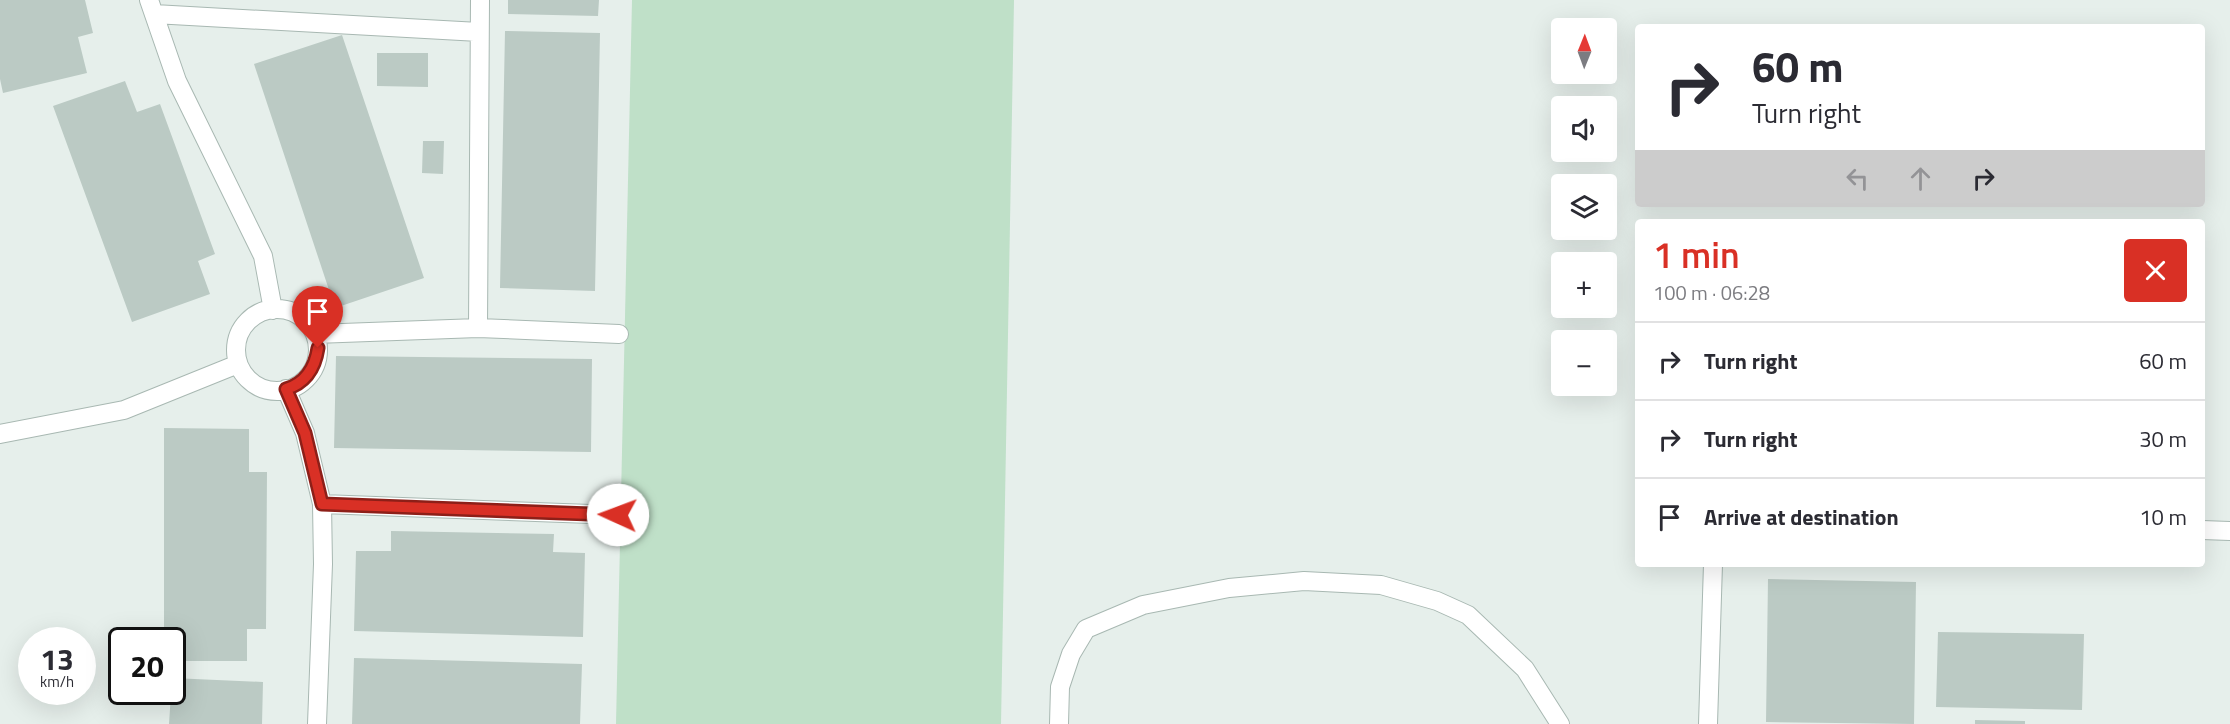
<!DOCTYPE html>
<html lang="en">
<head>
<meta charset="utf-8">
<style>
	:root { --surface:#fff; --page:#f7f7f7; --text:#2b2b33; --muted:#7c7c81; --line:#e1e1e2; --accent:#d93025 }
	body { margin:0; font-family:"Titillium Web",sans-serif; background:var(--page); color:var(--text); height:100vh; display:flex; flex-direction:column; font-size:22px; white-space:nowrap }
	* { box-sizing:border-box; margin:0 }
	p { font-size:20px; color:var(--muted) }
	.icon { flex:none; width:33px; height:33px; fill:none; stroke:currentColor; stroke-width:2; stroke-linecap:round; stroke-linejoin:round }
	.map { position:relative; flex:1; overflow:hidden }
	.panel { position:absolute; left:1635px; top:219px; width:570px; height:348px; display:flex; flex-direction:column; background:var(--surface); border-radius:6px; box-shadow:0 6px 24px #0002 }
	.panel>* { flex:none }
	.top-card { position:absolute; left:1635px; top:24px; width:570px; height:183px; border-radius:6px; box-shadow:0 6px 24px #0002; background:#fff; color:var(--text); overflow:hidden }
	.needle { width:39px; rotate:1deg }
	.tools { position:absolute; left:1551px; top:18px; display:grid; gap:12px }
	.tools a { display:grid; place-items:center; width:66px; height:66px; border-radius:6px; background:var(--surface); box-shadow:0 6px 24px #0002; font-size:30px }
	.speed { position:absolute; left:18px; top:627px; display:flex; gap:12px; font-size:30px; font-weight:700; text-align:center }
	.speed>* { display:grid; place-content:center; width:78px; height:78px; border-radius:50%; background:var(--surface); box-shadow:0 6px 24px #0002; line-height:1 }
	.speed small { font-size:15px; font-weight:400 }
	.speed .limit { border:3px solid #111; border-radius:9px; background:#fff; color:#111 }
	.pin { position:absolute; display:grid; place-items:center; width:51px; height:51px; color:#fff; margin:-62px -26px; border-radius:50% 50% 50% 0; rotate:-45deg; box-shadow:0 0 6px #0007 }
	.pin .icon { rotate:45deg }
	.me { position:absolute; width:66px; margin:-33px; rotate:272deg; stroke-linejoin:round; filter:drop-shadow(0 0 4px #0008) }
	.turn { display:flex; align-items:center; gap:21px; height:126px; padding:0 18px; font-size:27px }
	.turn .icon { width:78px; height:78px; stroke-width:2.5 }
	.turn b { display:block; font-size:42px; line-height:51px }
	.lanes { display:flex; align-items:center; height:57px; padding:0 18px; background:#0003; justify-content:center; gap:30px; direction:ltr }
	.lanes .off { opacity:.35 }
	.round { display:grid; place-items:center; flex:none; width:63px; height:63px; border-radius:6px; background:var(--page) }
	.summary { display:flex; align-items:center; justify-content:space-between; height:102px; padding:0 18px }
	h1 { font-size:36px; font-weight:600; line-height:45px; color:var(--accent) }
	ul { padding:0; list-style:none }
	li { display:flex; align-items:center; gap:18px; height:78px; padding:0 18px; border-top:2px solid var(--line) }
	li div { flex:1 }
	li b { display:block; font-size:22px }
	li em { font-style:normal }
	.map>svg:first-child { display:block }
	.green { fill:#bfe0c8 }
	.building { fill:#bbcac4 }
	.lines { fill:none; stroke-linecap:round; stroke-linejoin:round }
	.minor-casing { stroke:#a8b8b2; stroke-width:20 }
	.minor { stroke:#fff; stroke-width:18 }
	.route-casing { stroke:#8d1f18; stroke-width:15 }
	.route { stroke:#d93025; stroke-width:10 }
</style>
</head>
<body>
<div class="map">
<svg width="2230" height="724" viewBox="0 0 2230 724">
	<rect width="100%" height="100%" fill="#e6efeb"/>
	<path class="green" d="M 632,0 L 1014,0 L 1001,724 L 616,724 Z"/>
	<path class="building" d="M 0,0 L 85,0 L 93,33 L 78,37 L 87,73 L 3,93 L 0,79 Z
		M 508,0 L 599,0 L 598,16 L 508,14 Z
		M 505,31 L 600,33 L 595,291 L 500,288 Z
		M 342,35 L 424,278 L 335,308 L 254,64 Z
		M 377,53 L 428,53 L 428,87 L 377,86 Z
		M 125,81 L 137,112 L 160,104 L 215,254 L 198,261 L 210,294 L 132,322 L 53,106 Z
		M 423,141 L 444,141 L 443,174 L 422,173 Z
		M 336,356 L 592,359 L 591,452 L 334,448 Z
		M 164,428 L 249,429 L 249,472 L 267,472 L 266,629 L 247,629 L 247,661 L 172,661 L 172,640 L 164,640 Z
		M 391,531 L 554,534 L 553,552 L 585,553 L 583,637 L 354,631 L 356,551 L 391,551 Z
		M 1768,579 L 1916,582 L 1914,724 L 1766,722 Z
		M 1938,632 L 2084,634 L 2082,710 L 1936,707 Z
		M 354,658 L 582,664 L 580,724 L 352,724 Z
		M 172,678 L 263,682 L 262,724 L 169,724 Z
		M 1975,720 L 2025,721 L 2025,724 L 1975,724 Z"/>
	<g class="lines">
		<g class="minor-casing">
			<path id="minor" d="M 149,0 L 177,81 L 263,256 L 273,310
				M 154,14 L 479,32
				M236 350a41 41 0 1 1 82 0a41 41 0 1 1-82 0Z
				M 478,328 L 480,0
				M 315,334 L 478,328 L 619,334
				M 286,389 L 305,433 L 322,504 L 323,564 L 317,724
				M 0,434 L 124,410 L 238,364
				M 322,504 L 618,515
				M 2202,530 L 2230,531
				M 1059,724 L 1060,687 L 1071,654 L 1086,629 L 1143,605 L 1229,588 L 1304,581 L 1381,585 L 1437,601 L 1468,615 L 1525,669 L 1560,724
				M 1708,724 L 1713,564"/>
		</g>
		<use href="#minor" class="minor"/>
	</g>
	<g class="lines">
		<g class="route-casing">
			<path id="route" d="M 318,348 C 315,368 306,383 286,389 L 305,433 L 322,504 L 618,515"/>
		</g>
		<use href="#route" class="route"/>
	</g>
</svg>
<div class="tools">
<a><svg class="needle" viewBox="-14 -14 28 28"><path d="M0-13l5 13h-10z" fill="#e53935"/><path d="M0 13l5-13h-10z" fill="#7c7c81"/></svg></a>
<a><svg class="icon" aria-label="sound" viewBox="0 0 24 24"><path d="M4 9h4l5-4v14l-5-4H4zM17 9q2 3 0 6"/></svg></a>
<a><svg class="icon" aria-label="layers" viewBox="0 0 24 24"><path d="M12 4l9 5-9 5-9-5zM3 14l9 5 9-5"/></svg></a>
<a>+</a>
<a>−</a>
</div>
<div class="speed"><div>13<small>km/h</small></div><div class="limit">20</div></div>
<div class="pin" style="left:318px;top:348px;background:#d93025"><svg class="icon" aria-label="arrive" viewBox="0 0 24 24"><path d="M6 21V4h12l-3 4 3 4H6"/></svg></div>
<svg class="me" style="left:618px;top:515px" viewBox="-20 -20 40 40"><circle r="19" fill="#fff"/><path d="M0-13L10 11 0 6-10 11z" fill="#d93025"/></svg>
<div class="top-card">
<div class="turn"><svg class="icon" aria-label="right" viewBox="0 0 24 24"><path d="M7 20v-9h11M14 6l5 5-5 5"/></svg><div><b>60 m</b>Turn right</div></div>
<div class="lanes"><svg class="icon off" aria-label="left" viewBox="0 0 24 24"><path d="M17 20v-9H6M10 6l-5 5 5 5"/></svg><svg class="icon off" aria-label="ahead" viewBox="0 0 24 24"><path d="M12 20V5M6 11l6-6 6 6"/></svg><svg class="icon" aria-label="right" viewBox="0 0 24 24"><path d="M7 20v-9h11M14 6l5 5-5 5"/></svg></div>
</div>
<section class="panel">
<div class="summary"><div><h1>1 min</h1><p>100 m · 06:28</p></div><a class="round" style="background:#d93025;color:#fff"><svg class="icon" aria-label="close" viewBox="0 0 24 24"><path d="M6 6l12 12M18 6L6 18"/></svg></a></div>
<ul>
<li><svg class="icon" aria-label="right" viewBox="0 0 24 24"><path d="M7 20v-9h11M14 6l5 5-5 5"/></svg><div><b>Turn right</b></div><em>60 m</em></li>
<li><svg class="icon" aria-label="right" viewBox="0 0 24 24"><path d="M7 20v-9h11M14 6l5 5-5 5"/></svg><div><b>Turn right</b></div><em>30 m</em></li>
<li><svg class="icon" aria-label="arrive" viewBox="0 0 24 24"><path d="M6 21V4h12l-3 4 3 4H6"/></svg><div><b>Arrive at destination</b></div><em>10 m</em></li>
</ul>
</section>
</div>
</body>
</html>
